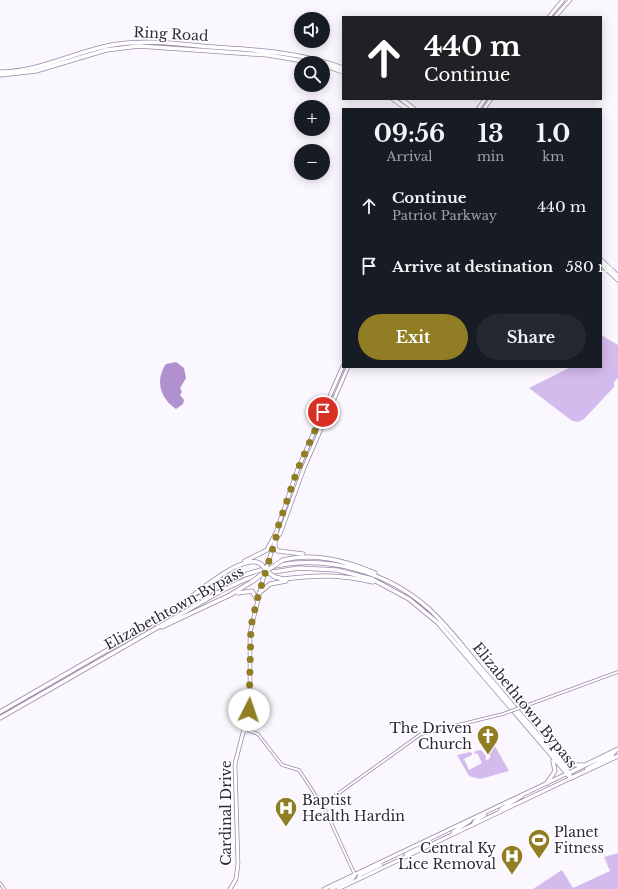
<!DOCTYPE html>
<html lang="en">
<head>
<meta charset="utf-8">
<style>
	:root { --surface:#171b24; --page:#242831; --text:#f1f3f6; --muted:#9ea1a6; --accent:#917d24 }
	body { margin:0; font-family:"Libre Baskerville",serif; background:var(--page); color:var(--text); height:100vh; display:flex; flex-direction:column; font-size:15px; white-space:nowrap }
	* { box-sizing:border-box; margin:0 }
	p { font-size:13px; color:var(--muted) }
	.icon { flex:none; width:22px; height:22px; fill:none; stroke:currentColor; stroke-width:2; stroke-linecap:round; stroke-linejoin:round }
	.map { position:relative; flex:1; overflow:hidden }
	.panel { position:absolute; left:342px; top:108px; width:260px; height:260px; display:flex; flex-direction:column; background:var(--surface); border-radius:0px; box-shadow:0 2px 10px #0003 }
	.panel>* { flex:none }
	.top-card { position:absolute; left:342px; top:16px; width:260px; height:84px; border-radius:0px; box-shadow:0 2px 10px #0003; background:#202124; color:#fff; overflow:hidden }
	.buttons { position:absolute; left:294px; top:12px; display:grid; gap:8px }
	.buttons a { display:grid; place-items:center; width:36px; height:36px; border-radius:50%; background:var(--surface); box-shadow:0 2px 10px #0003; font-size:20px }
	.pin { position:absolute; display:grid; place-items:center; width:34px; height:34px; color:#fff; margin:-17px; border:2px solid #fff; border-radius:50%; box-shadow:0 1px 4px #0007 }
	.me { position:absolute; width:44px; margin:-22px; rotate:4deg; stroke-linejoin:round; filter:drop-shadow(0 0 3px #0008) }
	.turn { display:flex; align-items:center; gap:14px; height:84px; padding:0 16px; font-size:18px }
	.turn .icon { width:52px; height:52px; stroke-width:2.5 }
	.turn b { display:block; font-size:28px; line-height:34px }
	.eta { display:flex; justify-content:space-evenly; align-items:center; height:68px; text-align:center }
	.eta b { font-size:24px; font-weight:800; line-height:28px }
	.cta { display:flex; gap:8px; margin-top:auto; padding:8px 16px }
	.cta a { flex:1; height:46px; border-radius:24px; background:var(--accent); color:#fff; font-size:16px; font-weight:800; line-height:46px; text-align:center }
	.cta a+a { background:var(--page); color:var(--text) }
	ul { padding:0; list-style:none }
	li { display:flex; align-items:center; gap:12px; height:60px; padding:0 16px }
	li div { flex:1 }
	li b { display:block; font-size:15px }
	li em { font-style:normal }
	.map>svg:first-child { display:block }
	.green { fill:#d4bbed }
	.water { fill:#b090ce }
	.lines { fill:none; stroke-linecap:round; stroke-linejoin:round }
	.tertiary-casing { stroke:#9b8baa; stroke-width:3.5 }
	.primary-casing { stroke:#9b8baa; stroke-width:4.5 }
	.trunk-casing { stroke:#9b8baa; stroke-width:5 }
	.tertiary { stroke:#fff; stroke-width:2 }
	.primary { stroke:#fff; stroke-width:3 }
	.trunk { stroke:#fff; stroke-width:3.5 }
	.tertiary-bridge-casing { stroke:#9b8baa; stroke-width:3.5; stroke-linecap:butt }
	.primary-bridge-casing { stroke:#9b8baa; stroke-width:4.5; stroke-linecap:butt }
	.trunk-bridge-casing { stroke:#9b8baa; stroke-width:5; stroke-linecap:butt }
	.tertiary-bridge { stroke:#fff; stroke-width:2 }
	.primary-bridge { stroke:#fff; stroke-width:3 }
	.trunk-bridge { stroke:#fff; stroke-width:3.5 }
	.route { stroke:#917d24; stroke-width:7; stroke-dasharray:0 12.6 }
	.labels { text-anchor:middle; stroke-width:3; stroke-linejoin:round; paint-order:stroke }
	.street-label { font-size:14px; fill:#302a37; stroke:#fff }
	.poi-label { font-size:14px; fill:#302a37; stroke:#fff; text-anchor:end }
</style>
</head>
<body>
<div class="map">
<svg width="618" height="889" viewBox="0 0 618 889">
	<rect width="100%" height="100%" fill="#fbf7fe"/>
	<path class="green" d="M 601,335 L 618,345 L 618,378 L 614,382 L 614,387 L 584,419 L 578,422 L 572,421 L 529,388 L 571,367 L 601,367 Z
		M 495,746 L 509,771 L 480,779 L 469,776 L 457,755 L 470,752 L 472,753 L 472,755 L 464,759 L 469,770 L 482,763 L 477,753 L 474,754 L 475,751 L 481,750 L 486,756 L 485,759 L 488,760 L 491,756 L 489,755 L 489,752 L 487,752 L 489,747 Z
		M 618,853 L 618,889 L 533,889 L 562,870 L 573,888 L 610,871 L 604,857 Z"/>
	<path class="water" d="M 176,362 L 184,368 L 186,378 L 180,388 L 182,392 L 180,395 L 184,400 L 183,404 L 176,409 C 160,398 155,380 166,364 Z"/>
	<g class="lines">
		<g class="tertiary-casing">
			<path id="tertiary" d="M 525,706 L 618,672
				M 243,732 L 247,730 L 258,734 L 282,765 L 299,770 L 322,805
				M 325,803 L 421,734 L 503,714
				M 324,807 L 355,875
				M 0,883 L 4,889"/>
		</g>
		<g class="primary-casing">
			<path id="primary" d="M 549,17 L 563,0
				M 555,17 L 570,0
				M 478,109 L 485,99
				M 484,109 L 491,99
				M 276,538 L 280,534 L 304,468 L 348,367
				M 268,563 L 276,538 L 276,533 L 297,471 L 343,366
				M 500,812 L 501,809 L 522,796
				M 473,825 L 475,821 L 485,815
				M 453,832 L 470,821
				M 406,854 L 427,844 L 430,839
				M 358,879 L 360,875 L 381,865
				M 230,889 L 236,879 L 238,864 L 235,764 L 250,705 L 250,633 L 263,579
				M 324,889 L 566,774
				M 331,889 L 352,879 L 355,875
				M 338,889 L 571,778"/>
		</g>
		<g class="trunk-casing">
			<path id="trunk" d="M 323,65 L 343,72
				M 0,72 C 39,72 74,52 112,45 C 145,39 178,44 212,47 C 256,50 300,52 343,68
				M 0,75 L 36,71 L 106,50 L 139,46 L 268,55 L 315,63
				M 393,99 L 407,109
				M 401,99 L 414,109
				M 601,260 L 618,276
				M 601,264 L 618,280
				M 275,541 L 275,548 L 278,551 L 303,554
				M 283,560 C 314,552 346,561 375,573
				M 245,561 L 267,550 L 276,533
				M 275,566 C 329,555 387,572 428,608 C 447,625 463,647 480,667 C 505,696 530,726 555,754 L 565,766 L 571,778
				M 267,573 L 299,568 L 337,570 L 372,579 L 409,599 L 438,623 L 570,777
				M 275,577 L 283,579 C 317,575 339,574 373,582
				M 238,593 L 252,591 L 257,600
				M 259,593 L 270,584 L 286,581
				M 176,608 C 192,598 245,549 262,565
				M 162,627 L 230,595 L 253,581
				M 0,712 L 201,596 L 241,576 L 267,568
				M 0,718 L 221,591 L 244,580 L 261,574
				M 562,761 L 574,765 L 583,765
				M 587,769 L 612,755 L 615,751
				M 567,774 L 618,749
				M 571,778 L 618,756
				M 547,783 L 555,771 L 553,761"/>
		</g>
		<use href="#tertiary" class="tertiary"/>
		<use href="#primary" class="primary"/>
		<use href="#trunk" class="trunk"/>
		<g class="tertiary-bridge-casing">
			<path id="tertiary-bridge" d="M 503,714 L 525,706"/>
		</g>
		<g class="primary-bridge-casing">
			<path id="primary-bridge" d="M 263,579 L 268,563"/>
		</g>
		<g class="trunk-bridge-casing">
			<path id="trunk-bridge" d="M 275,577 L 266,571 L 283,560
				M 253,581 L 266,571 L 262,565"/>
		</g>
		<use href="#tertiary-bridge" class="tertiary-bridge"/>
		<use href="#primary-bridge" class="primary-bridge"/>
		<use href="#trunk-bridge" class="trunk-bridge"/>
	</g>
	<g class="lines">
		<path class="route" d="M 249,710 L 251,626 L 257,600 L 276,538 L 276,533 L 297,471 L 323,412"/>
	</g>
	<defs>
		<g id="church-pin" transform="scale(1.15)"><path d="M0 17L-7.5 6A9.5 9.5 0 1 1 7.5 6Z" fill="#917d24" stroke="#fff"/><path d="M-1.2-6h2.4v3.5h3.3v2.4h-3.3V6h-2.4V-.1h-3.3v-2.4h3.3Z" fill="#fff"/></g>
		<g id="hospital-pin" transform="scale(1.15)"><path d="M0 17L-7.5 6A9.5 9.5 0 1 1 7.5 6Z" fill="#917d24" stroke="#fff"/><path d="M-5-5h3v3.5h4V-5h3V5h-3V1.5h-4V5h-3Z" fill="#fff"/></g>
		<g id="stadium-pin" transform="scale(1.15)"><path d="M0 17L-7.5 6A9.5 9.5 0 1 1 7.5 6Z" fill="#917d24" stroke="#fff"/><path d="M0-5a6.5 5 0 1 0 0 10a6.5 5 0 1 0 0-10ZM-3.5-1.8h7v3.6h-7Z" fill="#fff"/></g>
	</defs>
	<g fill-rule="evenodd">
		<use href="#church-pin" x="488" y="736"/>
		<use href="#hospital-pin" x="286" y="808"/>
		<use href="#stadium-pin" x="539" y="840"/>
		<use href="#hospital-pin" x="512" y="856"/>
	</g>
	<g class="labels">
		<g class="street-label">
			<text transform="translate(171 34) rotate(3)" y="5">Ring Road</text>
			<text transform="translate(174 608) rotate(-29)" y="5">Elizabethtown Bypass</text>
			<text transform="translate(525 705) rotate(51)" y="5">Elizabethtown Bypass</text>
			<text transform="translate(226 813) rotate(-90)" y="5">Cardinal Drive</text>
		</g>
		<g class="poi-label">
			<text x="472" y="733">The Driven<tspan x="472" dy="16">Church</tspan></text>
			<text x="302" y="805" text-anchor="start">Baptist<tspan x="302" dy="16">Health Hardin</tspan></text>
			<text x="554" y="837" text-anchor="start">Planet<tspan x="554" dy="16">Fitness</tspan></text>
			<text x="496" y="853">Central Ky<tspan x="496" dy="16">Lice Removal</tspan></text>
		</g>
	</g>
</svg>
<div class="buttons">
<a><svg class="icon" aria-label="sound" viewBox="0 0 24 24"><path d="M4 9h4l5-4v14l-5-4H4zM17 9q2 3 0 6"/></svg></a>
<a><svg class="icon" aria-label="search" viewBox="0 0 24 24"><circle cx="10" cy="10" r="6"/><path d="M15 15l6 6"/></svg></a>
<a>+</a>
<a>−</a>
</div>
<div class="pin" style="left:323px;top:412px;background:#d93025"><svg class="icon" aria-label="arrive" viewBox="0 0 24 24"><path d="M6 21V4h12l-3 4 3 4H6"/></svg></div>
<svg class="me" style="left:249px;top:710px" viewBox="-20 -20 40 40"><circle r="19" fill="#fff"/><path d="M0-13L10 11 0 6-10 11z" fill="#917d24"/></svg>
<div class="top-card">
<div class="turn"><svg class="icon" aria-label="ahead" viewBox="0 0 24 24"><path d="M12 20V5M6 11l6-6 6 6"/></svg><div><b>440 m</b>Continue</div></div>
</div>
<section class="panel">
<div class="eta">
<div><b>09:56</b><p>Arrival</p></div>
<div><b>13</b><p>min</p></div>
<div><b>1.0</b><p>km</p></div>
</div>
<ul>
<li><svg class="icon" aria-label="ahead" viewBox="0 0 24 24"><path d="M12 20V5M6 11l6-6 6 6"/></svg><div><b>Continue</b><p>Patriot Parkway</p></div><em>440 m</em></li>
<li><svg class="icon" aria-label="arrive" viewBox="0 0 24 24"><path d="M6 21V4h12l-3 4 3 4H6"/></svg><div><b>Arrive at destination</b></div><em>580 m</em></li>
</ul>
<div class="cta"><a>Exit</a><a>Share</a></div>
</section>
</div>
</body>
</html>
